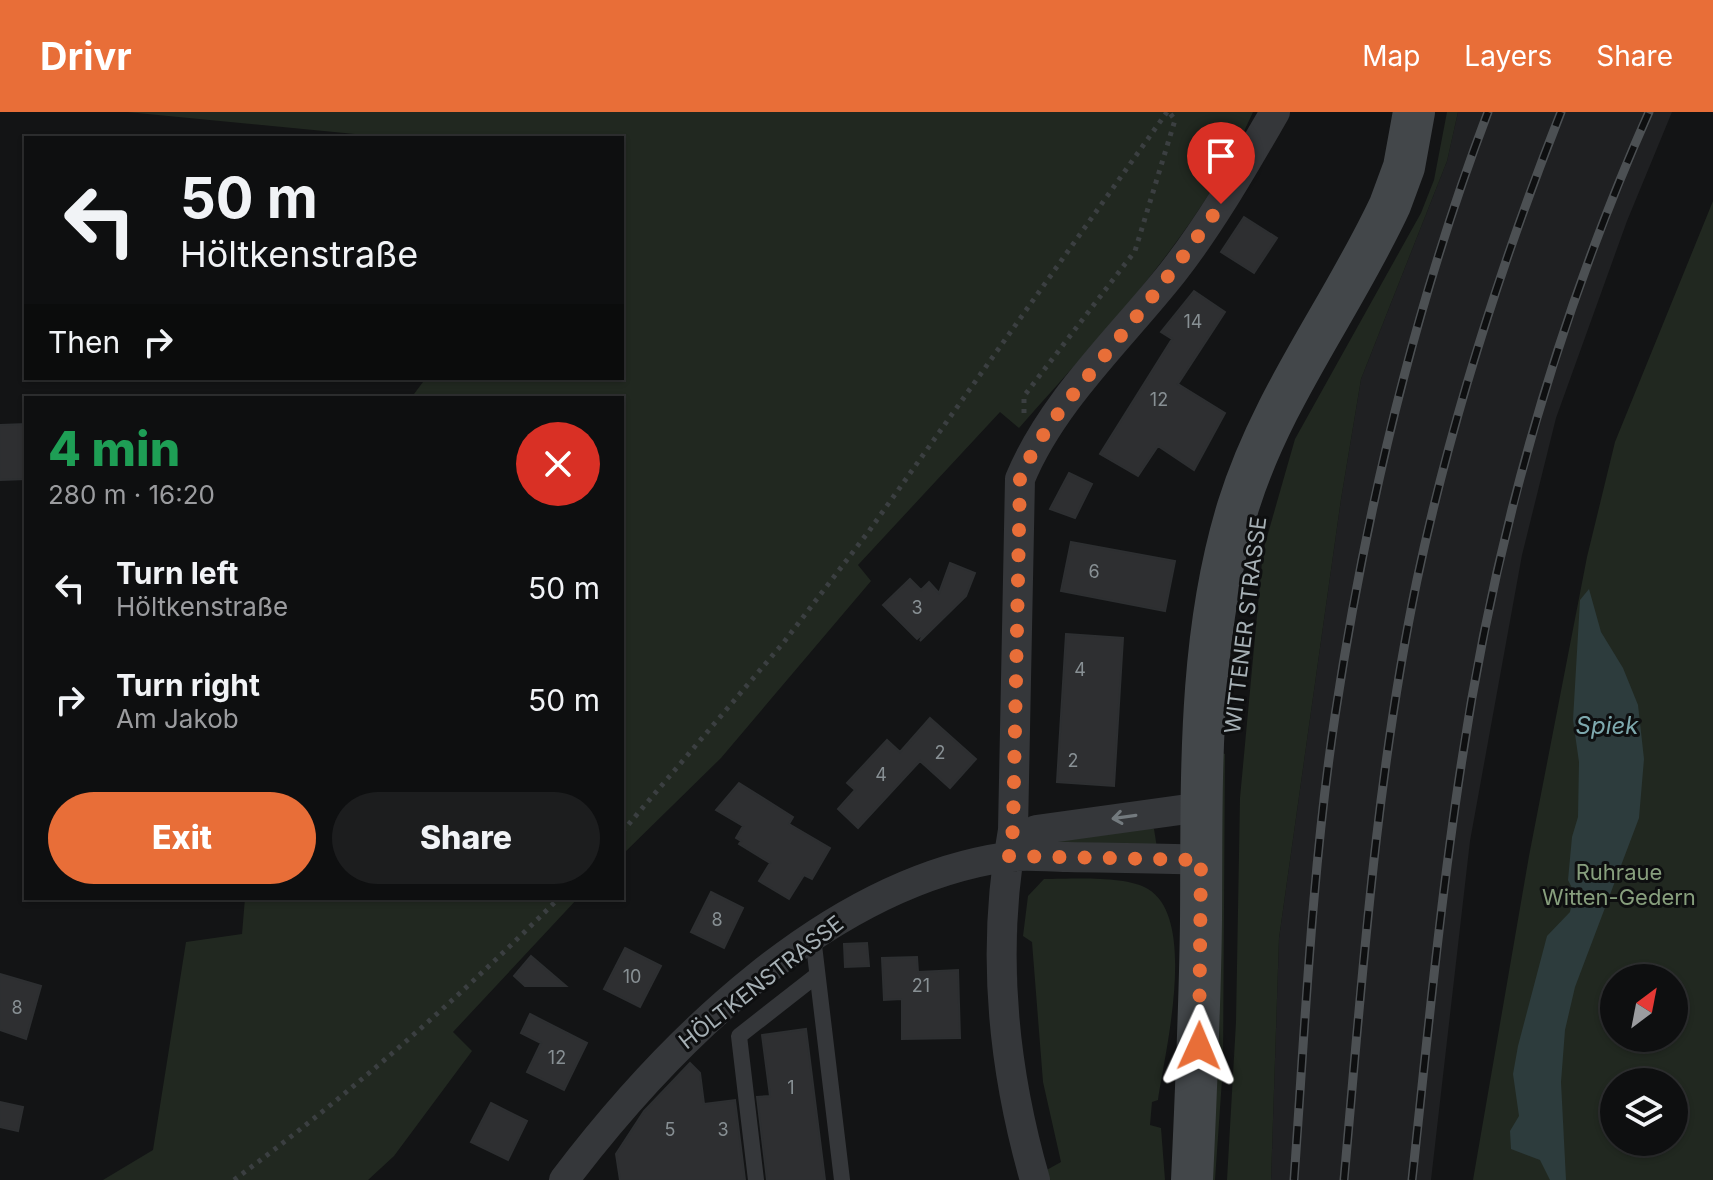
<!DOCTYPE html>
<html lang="en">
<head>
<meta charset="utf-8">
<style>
	:root { --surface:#0e0f10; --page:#1c1d1e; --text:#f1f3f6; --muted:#9b9c9f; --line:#2e2f30; --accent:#e86e38 }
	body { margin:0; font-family:Inter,sans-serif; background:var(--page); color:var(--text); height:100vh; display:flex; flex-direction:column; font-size:30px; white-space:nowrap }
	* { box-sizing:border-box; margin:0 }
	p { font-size:26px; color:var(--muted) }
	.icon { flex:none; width:44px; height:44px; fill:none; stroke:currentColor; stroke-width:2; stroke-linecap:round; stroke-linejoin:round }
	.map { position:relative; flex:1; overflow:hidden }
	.side { position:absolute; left:24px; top:284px; width:600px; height:504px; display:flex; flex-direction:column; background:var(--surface); border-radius:0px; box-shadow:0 2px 6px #0004,0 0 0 2px var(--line) }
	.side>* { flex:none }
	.top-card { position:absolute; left:24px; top:24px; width:600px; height:244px; border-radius:0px; box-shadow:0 2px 6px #0004,0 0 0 2px var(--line); background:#0e0f10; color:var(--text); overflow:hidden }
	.needle { width:52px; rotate:32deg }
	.controls { position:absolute; left:1600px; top:852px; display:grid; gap:16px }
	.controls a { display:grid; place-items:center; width:88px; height:88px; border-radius:50%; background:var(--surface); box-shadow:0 2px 6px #0004,0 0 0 2px var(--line); font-size:40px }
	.pin { position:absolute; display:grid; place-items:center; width:68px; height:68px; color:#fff; margin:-82px -34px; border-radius:50% 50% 50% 0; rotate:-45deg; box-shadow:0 0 8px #0007 }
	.pin .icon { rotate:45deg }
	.me { position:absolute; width:88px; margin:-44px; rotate:1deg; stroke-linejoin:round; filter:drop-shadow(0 0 6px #0008) }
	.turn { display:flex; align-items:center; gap:28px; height:168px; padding:0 24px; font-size:36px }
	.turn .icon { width:104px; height:104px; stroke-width:2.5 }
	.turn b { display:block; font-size:56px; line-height:68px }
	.then { display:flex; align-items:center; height:76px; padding:0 24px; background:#0003; gap:16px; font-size:30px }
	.round { display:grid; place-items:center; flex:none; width:84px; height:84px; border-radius:42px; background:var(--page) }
	.headline { display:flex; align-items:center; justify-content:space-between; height:136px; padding:0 24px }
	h1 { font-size:48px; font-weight:800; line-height:60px; color:#1e9e55 }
	.cta { display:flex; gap:16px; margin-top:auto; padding:16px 24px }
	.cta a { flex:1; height:92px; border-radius:48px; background:var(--accent); color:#fff; font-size:32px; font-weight:800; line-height:92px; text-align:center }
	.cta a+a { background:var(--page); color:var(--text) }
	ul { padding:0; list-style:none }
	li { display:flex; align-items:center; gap:24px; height:112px; padding:0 24px }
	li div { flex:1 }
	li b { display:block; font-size:30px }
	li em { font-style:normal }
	header { display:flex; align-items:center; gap:48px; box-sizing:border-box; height:112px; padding:0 40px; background:var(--accent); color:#fff }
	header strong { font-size:38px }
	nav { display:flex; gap:44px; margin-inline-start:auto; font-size:28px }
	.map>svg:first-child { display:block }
	.built { fill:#1f2022 }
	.green { fill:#212820; fill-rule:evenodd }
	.water { fill:#2d3c3d }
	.building { fill:#2e2f31; stroke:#2d2f31; stroke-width:2 }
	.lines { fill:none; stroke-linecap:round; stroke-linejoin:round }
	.path { stroke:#3b3f41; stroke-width:5; stroke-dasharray:4 6; stroke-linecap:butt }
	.service { stroke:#35373a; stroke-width:16 }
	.minor { stroke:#35373a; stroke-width:30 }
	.secondary { stroke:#43474a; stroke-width:42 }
	.rail-casing { stroke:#4c5053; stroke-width:9 }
	.rail { stroke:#0e0f10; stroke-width:6; stroke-dasharray:18; stroke-linecap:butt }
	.oneway { stroke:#737a7e }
	.route { stroke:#e86e38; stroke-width:14; stroke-dasharray:0 25.2 }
	.labels { text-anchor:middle; stroke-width:6; stroke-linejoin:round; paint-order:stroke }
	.number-label { font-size:18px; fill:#889094 }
	.street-label { font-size:22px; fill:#a6b0b5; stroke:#0e0f10 }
	.park-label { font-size:22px; fill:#879f7d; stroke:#0e0f10 }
	.water-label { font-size:24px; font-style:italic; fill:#7ea9ae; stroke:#0e0f10 }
</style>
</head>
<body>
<header>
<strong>Drivr</strong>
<nav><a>Map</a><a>Layers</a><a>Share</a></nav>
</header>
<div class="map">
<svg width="1713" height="1068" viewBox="0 0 1713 1068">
	<rect width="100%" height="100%" fill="#131415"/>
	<path class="built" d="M 1458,0 L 1672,0 L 1627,109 L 1556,306 L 1522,443 L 1470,729 L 1431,1068 L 1271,1068 L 1279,826 L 1341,387 L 1361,267 L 1447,49 Z"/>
	<path class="green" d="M 127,0 L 1253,0 C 1199,122 1106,217 1019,316 L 1000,300 L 858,453 L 871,469 L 721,646 L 622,743 L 622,286 L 411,286 L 426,266 L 622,266 L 622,26 L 396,26 Z
		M 1447,0 L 1458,0 L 1447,49 L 1361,267 L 1341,387 L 1279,826 L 1271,1068 L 1227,1068 L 1236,910 L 1240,686 L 1263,439 L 1295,327 L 1421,101 L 1434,68 Z
		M 1713,89 L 1713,1068 L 1473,1068 L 1529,744 L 1587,445 L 1615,330 ZM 1614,866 L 1674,866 L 1674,926 L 1614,926 ZM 1614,970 L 1674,970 L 1674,1030 L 1614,1030 Z
		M 1222,641 L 1225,642 L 1223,953 L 1215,1068 L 1211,1068 L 1219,931 Z
		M 1139,714 L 1154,717 L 1157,736 L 1052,738 L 1051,728 Z
		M 1044,767 C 1070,767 1126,763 1148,777 C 1198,807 1165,939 1158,988 L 1152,990 L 1150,1013 L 1161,1016 L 1165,1068 L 1046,1068 L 1043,1060 L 1061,1050 L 1043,970 L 1032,830 L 1023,824 L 1028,784 Z
		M 245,786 L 578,786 L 453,920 L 472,939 L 394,1044 L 368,1068 L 103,1068 L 153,1038 L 186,830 L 242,822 Z"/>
	<path class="water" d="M 1589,477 L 1601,520 L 1623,556 L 1638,593 L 1644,647 L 1639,706 L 1575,875 L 1565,918 L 1561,970 L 1566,1068 L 1550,1068 L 1540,1048 L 1511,1037 L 1510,1019 L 1519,1004 L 1513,962 L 1518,934 L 1547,824 L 1570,800 L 1574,780 L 1568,768 L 1572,725 L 1578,705 L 1579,650 L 1573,608 L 1580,488 Z"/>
	<path class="building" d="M 1244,105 L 1277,126 L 1254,161 L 1221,140 Z
		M 1194,179 L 1225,200 L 1178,272 L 1225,301 L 1194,358 L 1158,334 L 1138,364 L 1100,342 L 1172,227 L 1161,220 Z
		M 26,312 L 26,367 L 0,368 L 0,313 Z
		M 1069,361 L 1092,372 L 1075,406 L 1050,397 Z
		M 1071,430 L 1175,449 L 1165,499 L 1061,479 Z
		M 950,451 L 975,461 L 966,484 L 920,529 L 924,521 L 917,527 L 883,493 L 910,467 L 921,478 L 929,470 L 939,481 Z
		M 1066,522 L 1123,526 L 1114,674 L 1057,670 Z
		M 930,606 L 976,647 L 950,676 L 920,649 L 858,716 L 838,697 L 855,678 L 847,671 L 887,628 L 900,640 Z
		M 739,671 L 793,705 L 789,712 L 830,736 L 812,767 L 804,763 L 789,787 L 759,769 L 770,751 L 739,732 L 741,729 L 736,726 L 743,714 L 716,698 Z
		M 711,780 L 743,796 L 724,836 L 691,820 Z
		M 867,831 L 869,854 L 845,855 L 844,832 Z
		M 625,836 L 661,854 L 640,895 L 604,877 Z
		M 531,844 L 566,874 L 525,874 L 514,864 Z
		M 917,845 L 918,860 L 958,858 L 960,926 L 902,927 L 902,887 L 884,888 L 882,846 Z
		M 0,862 L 41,874 L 26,927 L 0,918 Z
		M 530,902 L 587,931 L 564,978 L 527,960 L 541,931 L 521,921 Z
		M 806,917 L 825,1068 L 767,1068 L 757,985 L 770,984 L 762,923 Z
		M 690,951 L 700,961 L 704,992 L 735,988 L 745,1068 L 620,1068 L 616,1042 L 644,999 Z
		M 0,990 L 23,995 L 18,1019 L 0,1015 Z
		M 491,991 L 527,1009 L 508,1048 L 471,1030 Z"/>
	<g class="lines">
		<path class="path" d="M 1024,301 L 1024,284 L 1135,139 L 1175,8 L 1169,0
			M 622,720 L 784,530 L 869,419 L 1167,0
			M 234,1068 C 350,982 457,888 559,786"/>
		<path class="service" d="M 813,825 L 842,1068
			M 756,1068 L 739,924 L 817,863"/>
		<path class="minor" d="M 1008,744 L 1036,718 L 1202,695
			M 564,1068 C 668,931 828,771 1006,745 C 1026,742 1047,745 1067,745 C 1112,746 1156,746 1201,748
			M 1035,1068 C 1002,953 991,836 1013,718 L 1020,367 C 1052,289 1121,226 1173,160 C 1212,110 1243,55 1275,0"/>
		<path class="secondary" d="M 1192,1068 C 1196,981 1200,895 1201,808 C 1202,671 1197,528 1238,395 C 1272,285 1342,196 1390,93 L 1404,55 L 1414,0"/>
		<g class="rail-casing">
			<path id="rail" d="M 1294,1068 C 1305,914 1312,757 1335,604 C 1366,398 1414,195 1488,0
				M 1344,1068 C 1362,868 1376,665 1417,468 C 1451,308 1501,152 1561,0
				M 1412,1068 C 1427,930 1440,791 1461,654 C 1494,430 1557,207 1649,0"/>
		</g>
		<use href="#rail" class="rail"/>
	</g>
	<defs><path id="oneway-shaft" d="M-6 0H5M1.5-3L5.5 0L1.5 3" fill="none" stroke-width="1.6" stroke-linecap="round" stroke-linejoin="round" transform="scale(2)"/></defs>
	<use class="oneway" href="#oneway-shaft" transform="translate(1124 705) rotate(172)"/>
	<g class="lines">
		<path class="route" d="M 1199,934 L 1201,748 L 1008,744 L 1013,718 L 1020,367 C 1040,317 1077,279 1110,237 C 1149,190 1186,142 1221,92"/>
	</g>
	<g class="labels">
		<g class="number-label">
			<text x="1193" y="216">14</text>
			<text x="1159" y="294">12</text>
			<text x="1094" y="466">6</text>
			<text x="917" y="502">3</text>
			<text x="1080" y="564">4</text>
			<text x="940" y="647">2</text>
			<text x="1073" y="655">2</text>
			<text x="881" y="669">4</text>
			<text x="717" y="814">8</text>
			<text x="632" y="871">10</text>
			<text x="921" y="880">21</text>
			<text x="17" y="902">8</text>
			<text x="557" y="952">12</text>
			<text x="791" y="982">1</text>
			<text x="670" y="1024">5</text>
			<text x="723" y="1024">3</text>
		</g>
		<g class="street-label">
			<text transform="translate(1245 513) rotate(-83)" y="8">WITTENER STRASSE</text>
			<text transform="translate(761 870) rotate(-38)" y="8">HÖLTKENSTRASSE</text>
		</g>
		<g class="park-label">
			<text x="1619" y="768">Ruhraue<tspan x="1619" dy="25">Witten-Gedern</tspan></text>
		</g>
		<g class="water-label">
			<text x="1607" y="622">Spiek</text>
		</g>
	</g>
</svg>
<div class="controls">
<a><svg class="needle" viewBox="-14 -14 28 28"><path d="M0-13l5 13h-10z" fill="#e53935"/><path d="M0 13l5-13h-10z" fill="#9b9c9f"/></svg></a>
<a><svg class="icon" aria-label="layers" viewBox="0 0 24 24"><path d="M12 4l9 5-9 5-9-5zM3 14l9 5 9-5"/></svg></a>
</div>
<div class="pin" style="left:1221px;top:92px;background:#d93025"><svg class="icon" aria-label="arrive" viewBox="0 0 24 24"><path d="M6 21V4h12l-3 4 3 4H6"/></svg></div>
<svg class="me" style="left:1199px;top:934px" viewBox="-20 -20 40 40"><path d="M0-17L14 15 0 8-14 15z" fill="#e86e38" stroke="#fff" stroke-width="4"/></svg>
<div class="top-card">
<div class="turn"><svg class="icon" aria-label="left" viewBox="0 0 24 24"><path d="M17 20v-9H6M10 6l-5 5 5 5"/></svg><div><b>50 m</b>Höltkenstraße</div></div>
<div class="then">Then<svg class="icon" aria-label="right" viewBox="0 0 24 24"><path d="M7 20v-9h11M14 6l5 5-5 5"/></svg></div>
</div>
<section class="side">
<div class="headline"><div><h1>4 min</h1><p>280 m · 16:20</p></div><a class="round" style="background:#d93025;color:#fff"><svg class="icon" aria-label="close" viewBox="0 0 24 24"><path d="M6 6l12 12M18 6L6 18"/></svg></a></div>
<ul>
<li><svg class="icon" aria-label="left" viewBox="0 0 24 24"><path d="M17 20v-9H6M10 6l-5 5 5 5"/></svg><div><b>Turn left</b><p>Höltkenstraße</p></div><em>50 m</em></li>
<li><svg class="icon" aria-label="right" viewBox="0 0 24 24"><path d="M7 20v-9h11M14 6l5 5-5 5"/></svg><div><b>Turn right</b><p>Am Jakob</p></div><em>50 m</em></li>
</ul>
<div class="cta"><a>Exit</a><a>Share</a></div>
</section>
</div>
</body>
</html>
